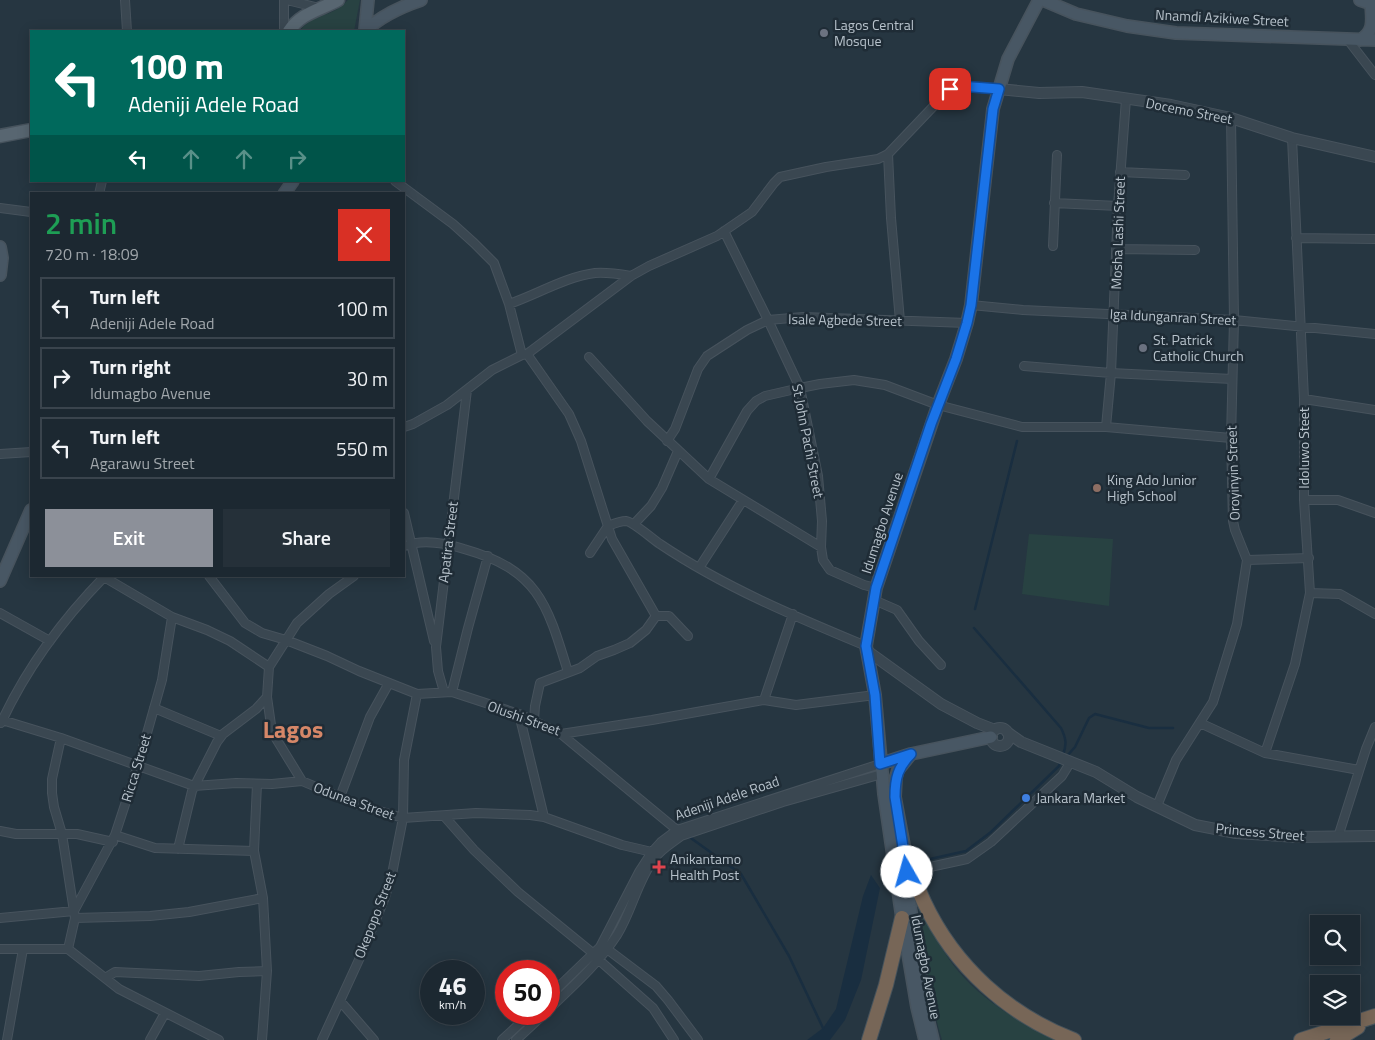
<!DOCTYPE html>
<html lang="en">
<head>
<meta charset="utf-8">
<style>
	:root { --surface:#1c2831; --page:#253039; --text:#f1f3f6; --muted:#a0a6ab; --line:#3a444d; --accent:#8c9099 }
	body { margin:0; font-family:"Titillium Web",sans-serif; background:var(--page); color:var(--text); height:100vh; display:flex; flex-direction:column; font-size:19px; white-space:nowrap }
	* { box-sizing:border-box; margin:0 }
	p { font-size:16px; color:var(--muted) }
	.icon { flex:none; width:28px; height:28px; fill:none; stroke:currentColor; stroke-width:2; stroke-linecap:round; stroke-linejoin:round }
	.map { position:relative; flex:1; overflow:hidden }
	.side { position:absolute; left:30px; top:192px; width:375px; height:385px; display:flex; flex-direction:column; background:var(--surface); border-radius:0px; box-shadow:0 2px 12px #0003,0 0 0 1px var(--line) }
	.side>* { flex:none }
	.hud { position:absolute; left:30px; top:30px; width:375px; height:152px; border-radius:0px; box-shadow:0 2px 12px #0003,0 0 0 1px var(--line); background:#00695c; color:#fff; overflow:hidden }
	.buttons { position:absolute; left:1310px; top:915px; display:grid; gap:10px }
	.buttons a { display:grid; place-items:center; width:50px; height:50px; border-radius:0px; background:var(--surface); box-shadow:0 2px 12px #0003,0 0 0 1px var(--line); font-size:25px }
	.speed { position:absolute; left:420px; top:960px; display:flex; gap:10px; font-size:25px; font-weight:700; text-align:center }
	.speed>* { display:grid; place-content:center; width:65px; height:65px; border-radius:50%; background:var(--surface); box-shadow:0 2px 12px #0003,0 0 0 1px var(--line); line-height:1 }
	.speed small { font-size:12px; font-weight:400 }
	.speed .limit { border:8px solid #d22; background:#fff; color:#111 }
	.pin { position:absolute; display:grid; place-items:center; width:42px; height:42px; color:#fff; margin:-21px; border-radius:10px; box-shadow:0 2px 8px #0006 }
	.me { position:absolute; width:55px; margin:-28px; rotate:353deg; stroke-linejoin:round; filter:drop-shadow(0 0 4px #0008) }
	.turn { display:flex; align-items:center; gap:18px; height:105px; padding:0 15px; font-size:22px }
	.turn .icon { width:65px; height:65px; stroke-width:2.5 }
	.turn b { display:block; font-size:35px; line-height:42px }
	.lanes { display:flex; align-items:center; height:48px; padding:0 15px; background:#0003; justify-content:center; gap:25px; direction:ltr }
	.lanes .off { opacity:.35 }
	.round { display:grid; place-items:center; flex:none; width:52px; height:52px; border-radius:0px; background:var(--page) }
	.headline { display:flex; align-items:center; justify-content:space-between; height:85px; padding:0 15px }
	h1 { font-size:30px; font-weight:600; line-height:38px; color:#1e9e55 }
	.button { display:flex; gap:10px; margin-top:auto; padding:10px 15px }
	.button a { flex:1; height:58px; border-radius:0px; background:var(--accent); color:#fff; font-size:20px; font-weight:600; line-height:58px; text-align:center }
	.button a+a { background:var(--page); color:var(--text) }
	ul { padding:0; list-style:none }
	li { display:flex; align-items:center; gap:15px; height:62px; margin:0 10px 8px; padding:0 5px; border:2px solid var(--line); border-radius:0px }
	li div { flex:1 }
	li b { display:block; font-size:19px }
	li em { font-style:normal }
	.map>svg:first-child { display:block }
	.green { fill:#284242 }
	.water { fill:#192e40 }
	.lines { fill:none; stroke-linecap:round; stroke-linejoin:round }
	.stream { stroke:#192e40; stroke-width:2.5 }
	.minor-casing { stroke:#47535d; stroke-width:10 }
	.tertiary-casing { stroke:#47535d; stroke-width:12 }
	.secondary-casing { stroke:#47535d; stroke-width:14 }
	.primary-casing { stroke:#47535d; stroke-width:15 }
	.motorway-casing { stroke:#45525b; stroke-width:16 }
	.minor { stroke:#3a4751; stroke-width:8 }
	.tertiary { stroke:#3a4751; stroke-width:10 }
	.secondary { stroke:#485764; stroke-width:11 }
	.primary { stroke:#586671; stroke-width:12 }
	.motorway { stroke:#776657; stroke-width:14 }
	.route-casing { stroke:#114b97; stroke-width:12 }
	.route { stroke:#1a73e8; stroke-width:9 }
	.worship-dot { fill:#6b7280; stroke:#1f2c36; stroke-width:2 }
	.education-dot { fill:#8d6e63; stroke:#1f2c36; stroke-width:2 }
	.shop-dot { fill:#3f7fe0; stroke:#1f2c36; stroke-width:2 }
	.health-dot { fill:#e0444e; stroke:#1f2c36; stroke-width:2 }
	.labels { text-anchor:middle; stroke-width:5; stroke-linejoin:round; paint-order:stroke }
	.street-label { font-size:14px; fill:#b7c2cb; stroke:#1f2c36 }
	.poi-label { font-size:14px; fill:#b7c2cb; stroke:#1f2c36; text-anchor:start }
	.town-label { font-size:24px; font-weight:bold; fill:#d68768; stroke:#1f2c36 }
</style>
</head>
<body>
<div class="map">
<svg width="1375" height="1040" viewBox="0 0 1375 1040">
	<rect width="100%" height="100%" fill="#263641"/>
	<path class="green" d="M 348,0 L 360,0 L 354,31 L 300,31 C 308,18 327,16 339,8 C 342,6 345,3 348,0 Z
		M 1029,534 L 1113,539 L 1109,606 L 1022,594 Z
		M 924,919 C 935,937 945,955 958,971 C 985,1003 1021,1023 1059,1040 L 942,1040 C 930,1001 925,961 920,920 Z"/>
	<path class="water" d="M 871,875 L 880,888 L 861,980 L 845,1020 L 830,1040 L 807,1040 L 823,1028 L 836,1009 L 863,896 Z"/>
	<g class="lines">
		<path class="stream" d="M 975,609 L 1017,441
			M 974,628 L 1061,728 C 1066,738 1067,744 1063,755
			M 1067,756 L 1075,747 L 1089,718 L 1095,714 L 1149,728 L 1173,728
			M 688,836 L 741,874 L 789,956 L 823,1028
			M 921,861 L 966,851 L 991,832 L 1059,766 L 1061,760"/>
		<g class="minor-casing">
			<path id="minor" d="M 125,0 L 127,31
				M 284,0 L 284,31
				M 287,0 L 319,8
				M 1348,40 L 1375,75
				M 888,154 L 891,218 L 900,321
				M 1120,172 L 1185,175
				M 395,181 L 453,224 L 474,243 L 494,263 L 509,304 L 522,355
				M 99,194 L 102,181
				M 1054,203 L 1118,206
				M 0,208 L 31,212
				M 724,231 L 768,320 L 800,388 L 818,476 L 822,521 L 821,547 L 823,560 L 830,570 L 864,585 L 876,588
				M 1296,238 L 1375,239
				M 1053,246 L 1057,155
				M 1117,249 L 1195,250
				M 509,304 C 538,294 565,277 595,273 C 607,272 619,274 631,276
				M 971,305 L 1023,310 L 1234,320 L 1375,334
				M 527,354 L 569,414 L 581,441 L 612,539 L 656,616 L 669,616 L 688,636
				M 589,357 L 647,421 L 709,479 L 821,547
				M 1024,366 L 1111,373 L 1232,379
				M 1304,399 L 1375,410
				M 404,427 L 413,424 L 447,405 L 492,370 L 522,355 L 527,354 L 631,276 L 649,266 L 717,236 L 752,212 L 774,183 L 780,177 L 826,167 L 878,159 L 888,154 L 950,89 L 961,86 L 999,89
				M 1106,427 L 1111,373 L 1118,206 L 1126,99
				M 667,441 L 675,429 L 698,369 L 707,356 L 747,330 L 768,320 L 803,317 L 967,323
				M 0,454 L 31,452
				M 709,479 L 747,411 L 756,401 L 765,396 L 800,388 L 820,384 L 854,380 L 885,385 L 938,405 L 1022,427 L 1106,427 L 1231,438
				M 1304,500 L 1338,500 L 1375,513
				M 404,513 L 434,641
				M 634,524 L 651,506 L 662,488 L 678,451
				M 608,526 C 613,524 620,521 626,521 C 634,522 652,539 660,544 C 724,587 796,617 866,646
				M 404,546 C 423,539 445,543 464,549 C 538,570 547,603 568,672
				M 590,553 L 608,526
				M 1247,560 L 1309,558
				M 699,568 L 743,500
				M 209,576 L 245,623 L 262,633 L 286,640 L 327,656 L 359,671 L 417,694 L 452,692 L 519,714 L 561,734 L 677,830
				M 104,577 L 172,617 L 207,630 L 230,641 L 269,667
				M 1310,593 L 1340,594 L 1375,614
				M 874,600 L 897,610 L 919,641 L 941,665
				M 0,613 L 50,641
				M 444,692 L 438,671 L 436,647 L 467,390
				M 452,692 L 468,628 L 488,556
				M 764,700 L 793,614
				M 154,708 L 221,736
				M 519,714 L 544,817
				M 2,720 L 61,738 L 194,786 L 236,783 L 272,784 L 302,781 L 359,805 L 403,818 L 476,813 L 530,815 L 544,817 L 622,845 L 652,852
				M 534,720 L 535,706 L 540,683 L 580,668 L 597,656 L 614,650 L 630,643 L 646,630 L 656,616
				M 1,723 C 26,669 63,619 105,576
				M 1200,723 L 1265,753 L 1359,770
				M 561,734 L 652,720 L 764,700 L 796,705 L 875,695
				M 61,738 L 52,779 L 52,793 L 54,807 L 62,834 L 75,918 L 68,949
				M 1265,753 L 1295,664 L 1310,593 L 1304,500 L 1304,399 L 1292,138
				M 302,781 L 272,732 L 267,697 L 269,667 L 297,623 L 329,594 L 354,576
				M 257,784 L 254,851 L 263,898 L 267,971 L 262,1040
				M 340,797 L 370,717 L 389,683
				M 1157,806 L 1176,760 L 1213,702 L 1237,624 L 1247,560 L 1235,530 L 1233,521 L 1231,438 L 1234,320 L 1231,118
				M 444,816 L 474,850 L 518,892 L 594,954
				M 0,831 L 16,834 L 77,834 L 113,842
				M 115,835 L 155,848 L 254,851
				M 1338,837 L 1366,749 L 1375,727
				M 178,849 L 192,791 L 217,742 L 223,734 L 256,709 L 267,697
				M 930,867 L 967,859 L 991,842 L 1062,776 L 1070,763
				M 0,918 L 74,911 L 115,835 L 138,765 L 162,680 L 172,617
				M 75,918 L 150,916 L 189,912 L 263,898
				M 0,949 L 68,949 L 119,989 L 219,1040
				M 607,949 L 656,986 L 668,1000 L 698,1040
				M 599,960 L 653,1008 L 674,1040
				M 105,978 L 115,972 L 199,976 L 239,972 L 267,971
				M 549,996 L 600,947 L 639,872 L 652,852 L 661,842 L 677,830 L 880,764
				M 341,1002 L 374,1040
				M 549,1009 C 573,986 598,964 617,935 C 632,911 637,882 654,859 C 661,849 672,843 681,836 L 783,802 L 882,774
				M 7,1040 L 23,949
				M 150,1040 L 165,1013
				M 322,1040 L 363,951 L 385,897 L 392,874 L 403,818 L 404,760 L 417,694
				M 502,1040 L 530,1014
				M 516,1040 L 544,1014"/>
		</g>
		<g class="tertiary-casing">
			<path id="tertiary" d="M 999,89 L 1039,93 L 1082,92 L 1171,105 L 1231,118 L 1292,138 L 1375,157
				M 866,650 L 941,704 L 977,723 L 995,730
				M991 737a9 9 0 1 1 18 0a9 9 0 1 1-18 0Z
				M 1007,732 L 1021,742 L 1096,772 L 1137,797 L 1195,825 L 1236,833 L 1297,837 L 1375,836"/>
		</g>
		<g class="secondary-casing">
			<path id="secondary" d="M 1043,0 L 1076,14 L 1127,26 L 1176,33 L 1375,40
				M 1360,0 L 1375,5
				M 365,30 L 368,0
				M 365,31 C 381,16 400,7 421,0
				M 1360,40 C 1375,31 1372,20 1371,4
				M 284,194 L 293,181
				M 0,247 L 2,258 L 0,275
				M 0,581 L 31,510
				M 911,754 L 898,770 L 896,777 L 895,797 L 906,856 L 910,906 L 926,1011 L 933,1040
				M 880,764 L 911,754 L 991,737
				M 925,1040 L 917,1007 L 902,918 L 884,794 L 875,695 L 866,646 L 876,588 L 938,405 L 956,359 L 967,323 L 971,305 L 993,109 L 1008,59 L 1039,0"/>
		</g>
		<g class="primary-casing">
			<path id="primary" d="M 289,31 C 301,13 320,10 338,0
				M 0,136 L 31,130"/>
		</g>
		<g class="motorway-casing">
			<path id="motorway" d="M 906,856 C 912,871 917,887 924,902 C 954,966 1008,1015 1074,1040
				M 869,1040 L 886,985 L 902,918
				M 1301,1040 L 1375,1016
				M 1337,1040 L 1358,1027"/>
		</g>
		<use href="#minor" class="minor"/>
		<use href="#tertiary" class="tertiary"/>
		<use href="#secondary" class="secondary"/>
		<use href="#primary" class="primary"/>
		<use href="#motorway" class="motorway"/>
	</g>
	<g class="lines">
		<g class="route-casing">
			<path id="route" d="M 907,872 L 895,797 C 895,778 898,767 911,754 L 880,764 L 875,695 L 866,646 L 876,588 L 931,424 L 956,359 L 967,323 L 971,305 L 993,109 L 999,89 L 960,86 L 950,89"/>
		</g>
		<use href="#route" class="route"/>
	</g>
	<g class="worship-dot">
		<circle cx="824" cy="33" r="5"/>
		<circle cx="1143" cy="348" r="5"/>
	</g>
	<circle class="education-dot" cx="1097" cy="488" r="5"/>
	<circle class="shop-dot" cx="1026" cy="798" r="5"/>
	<path class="health-dot" d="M656.5 859.5h5v5h5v5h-5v5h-5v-5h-5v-5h5z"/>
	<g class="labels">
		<g class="street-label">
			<text transform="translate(1222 18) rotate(3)" y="5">Nnamdi Azikiwe Street</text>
			<text transform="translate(1189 111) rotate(11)" y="5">Docemo Street</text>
			<text transform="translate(1118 233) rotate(-88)" y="5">Mosha Lashi Street</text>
			<text transform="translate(1173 317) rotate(3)" y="5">Iga Idunganran Street</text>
			<text transform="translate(845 320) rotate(1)" y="5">Isale Agbede Street</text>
			<text transform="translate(808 441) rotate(79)" y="5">St John Pachi Street</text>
			<text transform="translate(1304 448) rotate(-90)" y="5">Idoluwo Steet</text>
			<text transform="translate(1233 473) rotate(-92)" y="5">Oroyinyin Street</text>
			<text transform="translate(882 523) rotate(-72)" y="5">Idumagbo Avenue</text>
			<text transform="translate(448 542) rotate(-83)" y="5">Apatira Street</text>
			<text transform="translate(524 718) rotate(20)" y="5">Olushi Street</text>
			<text transform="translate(136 768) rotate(-73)" y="5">Ricca Street</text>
			<text transform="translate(727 798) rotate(-19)" y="5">Adeniji Adele Road</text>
			<text transform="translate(354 801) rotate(20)" y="5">Odunea Street</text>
			<text transform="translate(1260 832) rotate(5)" y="5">Princess Street</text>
			<text transform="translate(375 915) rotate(-69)" y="5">Okepopo Street</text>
			<text transform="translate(926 967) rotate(79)" y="5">Idumagbo Avenue</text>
		</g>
		<g class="poi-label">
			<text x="834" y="30">Lagos Central<tspan x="834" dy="16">Mosque</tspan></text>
			<text x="1153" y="345">St. Patrick<tspan x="1153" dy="16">Catholic Church</tspan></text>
			<text x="1107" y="485">King Ado Junior<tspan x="1107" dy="16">High School</tspan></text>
			<text x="1036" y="803">Jankara Market</text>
			<text x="670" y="864">Anikantamo<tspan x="670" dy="16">Health Post</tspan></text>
		</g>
		<g class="town-label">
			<text x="293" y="738">Lagos</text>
		</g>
	</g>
</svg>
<div class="buttons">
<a><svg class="icon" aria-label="search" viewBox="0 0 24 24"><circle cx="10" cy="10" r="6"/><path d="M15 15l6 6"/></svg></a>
<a><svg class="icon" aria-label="layers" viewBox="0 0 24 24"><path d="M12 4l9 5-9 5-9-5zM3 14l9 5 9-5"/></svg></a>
</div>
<div class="speed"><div>46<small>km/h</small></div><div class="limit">50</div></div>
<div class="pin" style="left:950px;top:89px;background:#d93025"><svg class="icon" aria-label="arrive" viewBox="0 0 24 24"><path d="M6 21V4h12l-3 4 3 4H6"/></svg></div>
<svg class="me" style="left:907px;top:872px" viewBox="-20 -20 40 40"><circle r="19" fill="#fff"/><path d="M0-13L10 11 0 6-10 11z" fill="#1a73e8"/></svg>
<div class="hud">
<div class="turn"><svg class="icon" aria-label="left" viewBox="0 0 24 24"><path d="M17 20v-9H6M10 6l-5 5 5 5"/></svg><div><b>100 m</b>Adeniji Adele Road</div></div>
<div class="lanes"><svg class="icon" aria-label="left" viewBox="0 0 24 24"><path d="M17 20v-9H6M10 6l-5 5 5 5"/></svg><svg class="icon off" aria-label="ahead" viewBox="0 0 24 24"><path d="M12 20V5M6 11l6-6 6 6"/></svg><svg class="icon off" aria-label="ahead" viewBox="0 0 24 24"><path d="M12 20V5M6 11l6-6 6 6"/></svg><svg class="icon off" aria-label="right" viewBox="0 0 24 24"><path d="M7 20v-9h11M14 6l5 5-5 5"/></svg></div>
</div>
<section class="side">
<div class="headline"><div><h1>2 min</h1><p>720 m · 18:09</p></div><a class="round" style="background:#d93025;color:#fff"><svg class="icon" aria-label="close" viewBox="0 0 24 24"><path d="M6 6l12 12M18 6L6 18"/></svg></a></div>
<ul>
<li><svg class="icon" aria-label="left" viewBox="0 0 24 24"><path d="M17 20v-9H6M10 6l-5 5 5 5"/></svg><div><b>Turn left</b><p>Adeniji Adele Road</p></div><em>100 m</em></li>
<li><svg class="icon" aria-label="right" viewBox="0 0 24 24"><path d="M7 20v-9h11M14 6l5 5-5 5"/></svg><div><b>Turn right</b><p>Idumagbo Avenue</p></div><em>30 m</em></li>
<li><svg class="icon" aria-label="left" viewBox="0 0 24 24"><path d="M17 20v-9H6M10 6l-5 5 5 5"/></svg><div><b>Turn left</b><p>Agarawu Street</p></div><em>550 m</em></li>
</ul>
<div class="button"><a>Exit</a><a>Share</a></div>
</section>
</div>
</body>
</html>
